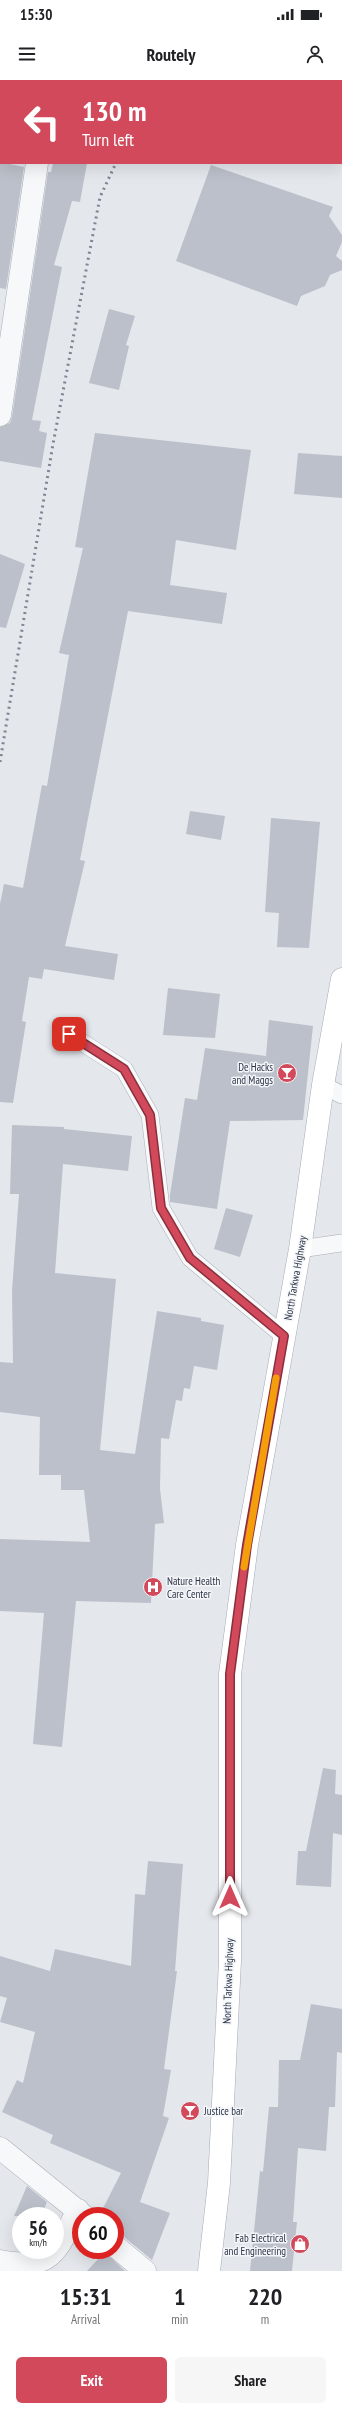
<!DOCTYPE html>
<html lang="en">
<head>
<meta charset="utf-8">
<style>
	:root { --surface:#fff; --page:#f6f6f6; --text:#202124; --muted:#757577; --accent:#d1495b }
	body { margin:0; font-family:"PT Sans Narrow",sans-serif; background:var(--page); color:var(--text); height:100vh; display:flex; flex-direction:column; font-size:15px; white-space:nowrap }
	* { box-sizing:border-box; margin:0 }
	p { font-size:13px; color:var(--muted) }
	.icon { flex:none; width:22px; height:22px; fill:none; stroke:currentColor; stroke-width:2; stroke-linecap:round; stroke-linejoin:round }
	.map { position:relative; height:2191px; overflow:hidden }
	.details { display:flex; flex-direction:column; background:var(--surface); flex:1 }
	.details>* { flex:none }
	.guide { position:absolute; left:0px; top:0px; width:342px; height:84px; box-shadow:0 4px 16px #0002; background:#d1495b; color:#fff; overflow:hidden }
	.speed { position:absolute; left:12px; top:2127px; display:flex; gap:8px; font-size:20px; font-weight:700; text-align:center }
	.speed>* { display:grid; place-content:center; width:52px; height:52px; border-radius:50%; background:var(--surface); box-shadow:0 4px 16px #0002; line-height:1 }
	.speed small { font-size:10px; font-weight:400 }
	.speed .limit { border:6px solid #d22; background:#fff; color:#111 }
	.pin { position:absolute; display:grid; place-items:center; width:34px; height:34px; color:#fff; margin:-17px; border-radius:8px; box-shadow:0 2px 6px #0006 }
	.me { position:absolute; width:44px; margin:-22px; rotate:0deg; stroke-linejoin:round; filter:drop-shadow(0 0 3px #0008) }
	.turn { display:flex; align-items:center; gap:14px; height:84px; padding:0 16px; font-size:18px }
	.turn .icon { width:52px; height:52px; stroke-width:2.5 }
	.turn b { display:block; font-size:28px; line-height:34px }
	.eta { display:flex; justify-content:space-evenly; align-items:center; height:68px; text-align:center }
	.eta b { font-size:24px; font-weight:700; line-height:28px }
	.cta { display:flex; gap:8px; margin-top:auto; padding:8px 16px }
	.cta a { flex:1; height:46px; border-radius:6px; background:var(--accent); color:#fff; font-size:16px; font-weight:700; line-height:46px; text-align:center }
	.cta a+a { background:var(--page); color:var(--text) }
	.status { display:flex; justify-content:space-between; align-items:center; height:28px; padding:0 20px; background:var(--surface); direction:ltr }
	.status svg { height:11px; fill:currentColor }
	header { display:flex; justify-content:space-between; align-items:center; height:52px; padding:0 16px; background:var(--surface); font-size:18px; font-weight:700 }
	.map>svg:first-child { display:block }
	.building { fill:#bbc0ca }
	.lines { fill:none; stroke-linecap:round; stroke-linejoin:round }
	.lane-casing { stroke:#a9aeb7; stroke-width:18 }
	.street-casing { stroke:#a9aeb7; stroke-width:23 }
	.primary-casing { stroke:#a3abb8; stroke-width:23 }
	.lane { stroke:#f7f8fa; stroke-width:17 }
	.street { stroke:#f7f8fa; stroke-width:22 }
	.primary { stroke:#fff; stroke-width:22 }
	.rail { stroke:#7d8696; stroke-width:3; stroke-dasharray:2 4; stroke-linecap:butt }
	.route-casing { stroke:#882f3b; stroke-width:10 }
	.route { stroke:#d1495b; stroke-width:7 }
	.slow { stroke:#f59e0b; stroke-width:7 }
	.labels { text-anchor:middle; stroke-width:3; stroke-linejoin:round; paint-order:stroke }
	.poi-label { font-size:11px; fill:#2b3445; stroke:#f4f6f9; text-anchor:end }
	.street-label { font-size:11px; fill:#2b3445; stroke:#f4f6f9 }
</style>
</head>
<body>
<div class="status"><b>15:30</b><svg viewBox="0 0 49 12"><path d="M0 12V9h3v3zM5 12V6h3v6zM10 12V3h3v9zM15 12V0h3v12zM26 1h20v11H26zM47 4h2v5h-2z"/></svg></div>
<header><svg class="icon" aria-label="menu" viewBox="0 0 24 24"><path d="M4 6h16M4 12h16M4 18h16"/></svg>Routely<svg class="icon" aria-label="person" viewBox="0 0 24 24"><circle cx="12" cy="8" r="4"/><path d="M4 21q1-7 8-7t8 7"/></svg></header>
<div class="map">
<svg width="342" height="2191" viewBox="0 0 342 2191">
	<rect width="100%" height="100%" fill="#e4e7ec"/>
	<path class="building" d="M 0,82 L 24,87 L 6,209 L 0,208 Z
		M 53,83 L 87,83 L 80,122 L 72,121 L 54,185 L 62,187 L 32,340 L 41,341 L 39,351 L 47,353 L 41,388 L 0,381 L 0,347 L 10,343 L 12,337 L 48,92 L 51,92 Z
		M 211,85 L 333,127 L 329,136 L 342,155 L 342,162 L 336,176 L 342,181 L 342,190 L 330,195 L 325,206 L 301,216 L 297,226 L 176,181 Z
		M 109,229 L 135,236 L 126,265 L 129,266 L 119,310 L 89,303 Z
		M 95,353 L 251,370 L 236,470 L 176,460 L 170,505 L 227,513 L 222,544 L 128,531 L 80,780 L 85,781 L 65,866 L 118,874 L 114,900 L 44,889 L 42,899 L 29,897 L 22,941 L 26,942 L 13,1023 L 0,1022 L 0,824 L 4,804 L 23,808 L 42,705 L 47,706 L 69,575 L 59,573 L 83,468 L 75,467 Z
		M 298,373 L 342,376 L 342,418 L 294,414 Z
		M 0,474 L 25,484 L 6,548 L 0,547 Z
		M 190,731 L 225,736 L 221,760 L 186,754 Z
		M 271,738 L 320,742 L 309,868 L 277,867 L 279,833 L 265,832 Z
		M 168,908 L 220,914 L 215,958 L 163,955 Z
		M 269,940 L 313,946 L 303,1040 L 230,1041 L 217,1129 L 170,1122 L 170,1115 L 185,1018 L 197,1020 L 205,968 L 266,976 Z
		M 12,1045 L 64,1047 L 64,1049 L 132,1056 L 128,1091 L 63,1084 L 55,1193 L 116,1199 L 100,1370 L 135,1374 L 157,1231 L 201,1238 L 201,1241 L 224,1245 L 217,1290 L 194,1286 L 190,1309 L 184,1308 L 182,1321 L 176,1320 L 169,1359 L 161,1358 L 160,1409 L 164,1443 L 155,1444 L 151,1523 L 76,1521 L 62,1667 L 33,1664 L 44,1533 L 0,1531 L 0,1459 L 90,1462 L 84,1410 L 61,1410 L 61,1395 L 39,1395 L 40,1337 L 0,1332 L 0,1282 L 13,1283 L 12,1211 L 19,1114 L 10,1114 Z
		M 226,1128 L 253,1135 L 240,1177 L 214,1169 Z
		M 323,1688 L 336,1690 L 335,1714 L 342,1715 L 342,1755 L 333,1753 L 331,1807 L 296,1805 L 298,1771 L 306,1771 Z
		M 148,1781 L 183,1784 L 175,1891 L 177,1891 L 164,1989 L 171,1990 L 163,2036 L 169,2038 L 140,2122 L 170,2133 L 152,2180 L 123,2156 L 115,2154 L 115,2136 L 99,2136 L 121,2093 L 50,2063 L 53,2055 L 2,2032 L 17,2000 L 23,2003 L 35,1952 L 0,1942 L 7,1918 L 0,1916 L 0,1876 L 50,1891 L 55,1869 L 131,1886 L 135,1814 L 145,1815 Z
		M 311,1924 L 342,1929 L 342,1973 L 337,1972 L 335,2027 L 329,2027 L 326,2071 L 298,2068 L 293,2142 L 297,2142 L 292,2191 L 250,2191 L 260,2091 L 263,2092 L 269,2027 L 278,2027 L 279,1980 L 300,1980 Z
		M 27,2106 L 47,2122 L 41,2136 L 14,2136 Z
		M 93,2170 L 103,2170 L 125,2191 L 87,2191 L 100,2177 Z"/>
	<g class="lines">
		<g class="lane-casing">
			<path id="lane" d="M 69,954 L 124,989 L 150,1035 L 161,1128 L 190,1178 L 284,1256
				M 323,1005 L 342,1015
				M 300,1169 L 342,1163"/>
		</g>
		<g class="street-casing">
			<path id="street" d="M 52,1 L 52,0
				M 0,335 L 37,83
				M 0,2068 L 84,2136
				M 115,2166 L 145,2191
				M 0,2181 C 53,2191 56,2171 78,2130"/>
		</g>
		<g class="primary-casing">
			<path id="primary" d="M 209,2191 L 219,2103 L 230,1881 L 230,1594 L 247,1465 L 300,1169 L 323,1005 L 342,899"/>
		</g>
		<use href="#lane" class="lane"/>
		<use href="#street" class="street"/>
		<use href="#primary" class="primary"/>
		<path class="rail" d="M 155,1 L 156,0
			M 0,682 L 53,364 L 100,117 L 116,83"/>
	</g>
	<g class="lines">
		<g class="route-casing">
			<path id="route" d="M 69,954 L 124,989 L 150,1035 L 161,1128 L 190,1178 L 284,1256 L 247,1465 L 230,1594 L 230,1817"/>
		</g>
		<use href="#route" class="route"/>
		<path class="slow" d="M 244,1487 L 276,1298"/>
	</g>
	<defs>
		<g id="bar-disc" transform="scale(1)"><circle r="9.5" fill="#d1495b" stroke="#f4f6f9"/><path d="M-6-5H6L.8 .8V4.5H3.5V6h-7V4.5H-.8V.8Z" fill="#fff"/></g>
		<g id="hospital-disc" transform="scale(1)"><circle r="9.5" fill="#d1495b" stroke="#f4f6f9"/><path d="M-5-5h3v3.5h4V-5h3V5h-3V1.5h-4V5h-3Z" fill="#fff"/></g>
		<g id="shop-disc" transform="scale(1)"><circle r="9.5" fill="#d1495b" stroke="#f4f6f9"/><path d="M-5-2.5h2.3a2.7 3.5 0 0 1 5.4 0H5L5.5 6h-11ZM-1.5-2.5h3a1.5 2.3 0 0 0-3 0Z" fill="#fff"/></g>
	</defs>
	<g fill-rule="evenodd">
		<use href="#bar-disc" x="287" y="993"/>
		<use href="#hospital-disc" x="153" y="1507"/>
		<use href="#bar-disc" x="190" y="2031"/>
		<use href="#shop-disc" x="300" y="2164"/>
	</g>
	<g class="labels">
		<g class="poi-label">
			<text x="273" y="991">De Hacks<tspan x="273" dy="13">and Maggs</tspan></text>
			<text x="167" y="1505" text-anchor="start">Nature Health<tspan x="167" dy="13">Care Center</tspan></text>
			<text x="204" y="2035" text-anchor="start">Justice bar</text>
			<text x="286" y="2162">Fab Electrical<tspan x="286" dy="13">and Engineering</tspan></text>
		</g>
		<g class="street-label">
			<text transform="translate(295 1198) rotate(-80)" y="4">North Tarkwa Highway</text>
			<text transform="translate(228 1901) rotate(-88)" y="4">North Tarkwa Highway</text>
		</g>
	</g>
</svg>
<div class="speed"><div>56<small>km/h</small></div><div class="limit">60</div></div>
<div class="pin" style="left:69px;top:954px;background:#d93025"><svg class="icon" aria-label="arrive" viewBox="0 0 24 24"><path d="M6 21V4h12l-3 4 3 4H6"/></svg></div>
<svg class="me" style="left:230px;top:1817px" viewBox="-20 -20 40 40"><path d="M0-17L14 15 0 8-14 15z" fill="#d1495b" stroke="#fff" stroke-width="4"/></svg>
<div class="guide">
<div class="turn"><svg class="icon" aria-label="left" viewBox="0 0 24 24"><path d="M17 20v-9H6M10 6l-5 5 5 5"/></svg><div><b>130 m</b>Turn left</div></div>
</div>
</div>
<section class="details">
<div class="eta">
<div><b>15:31</b><p>Arrival</p></div>
<div><b>1</b><p>min</p></div>
<div><b>220</b><p>m</p></div>
</div>
<div class="cta"><a>Exit</a><a>Share</a></div>
</section>
</body>
</html>
